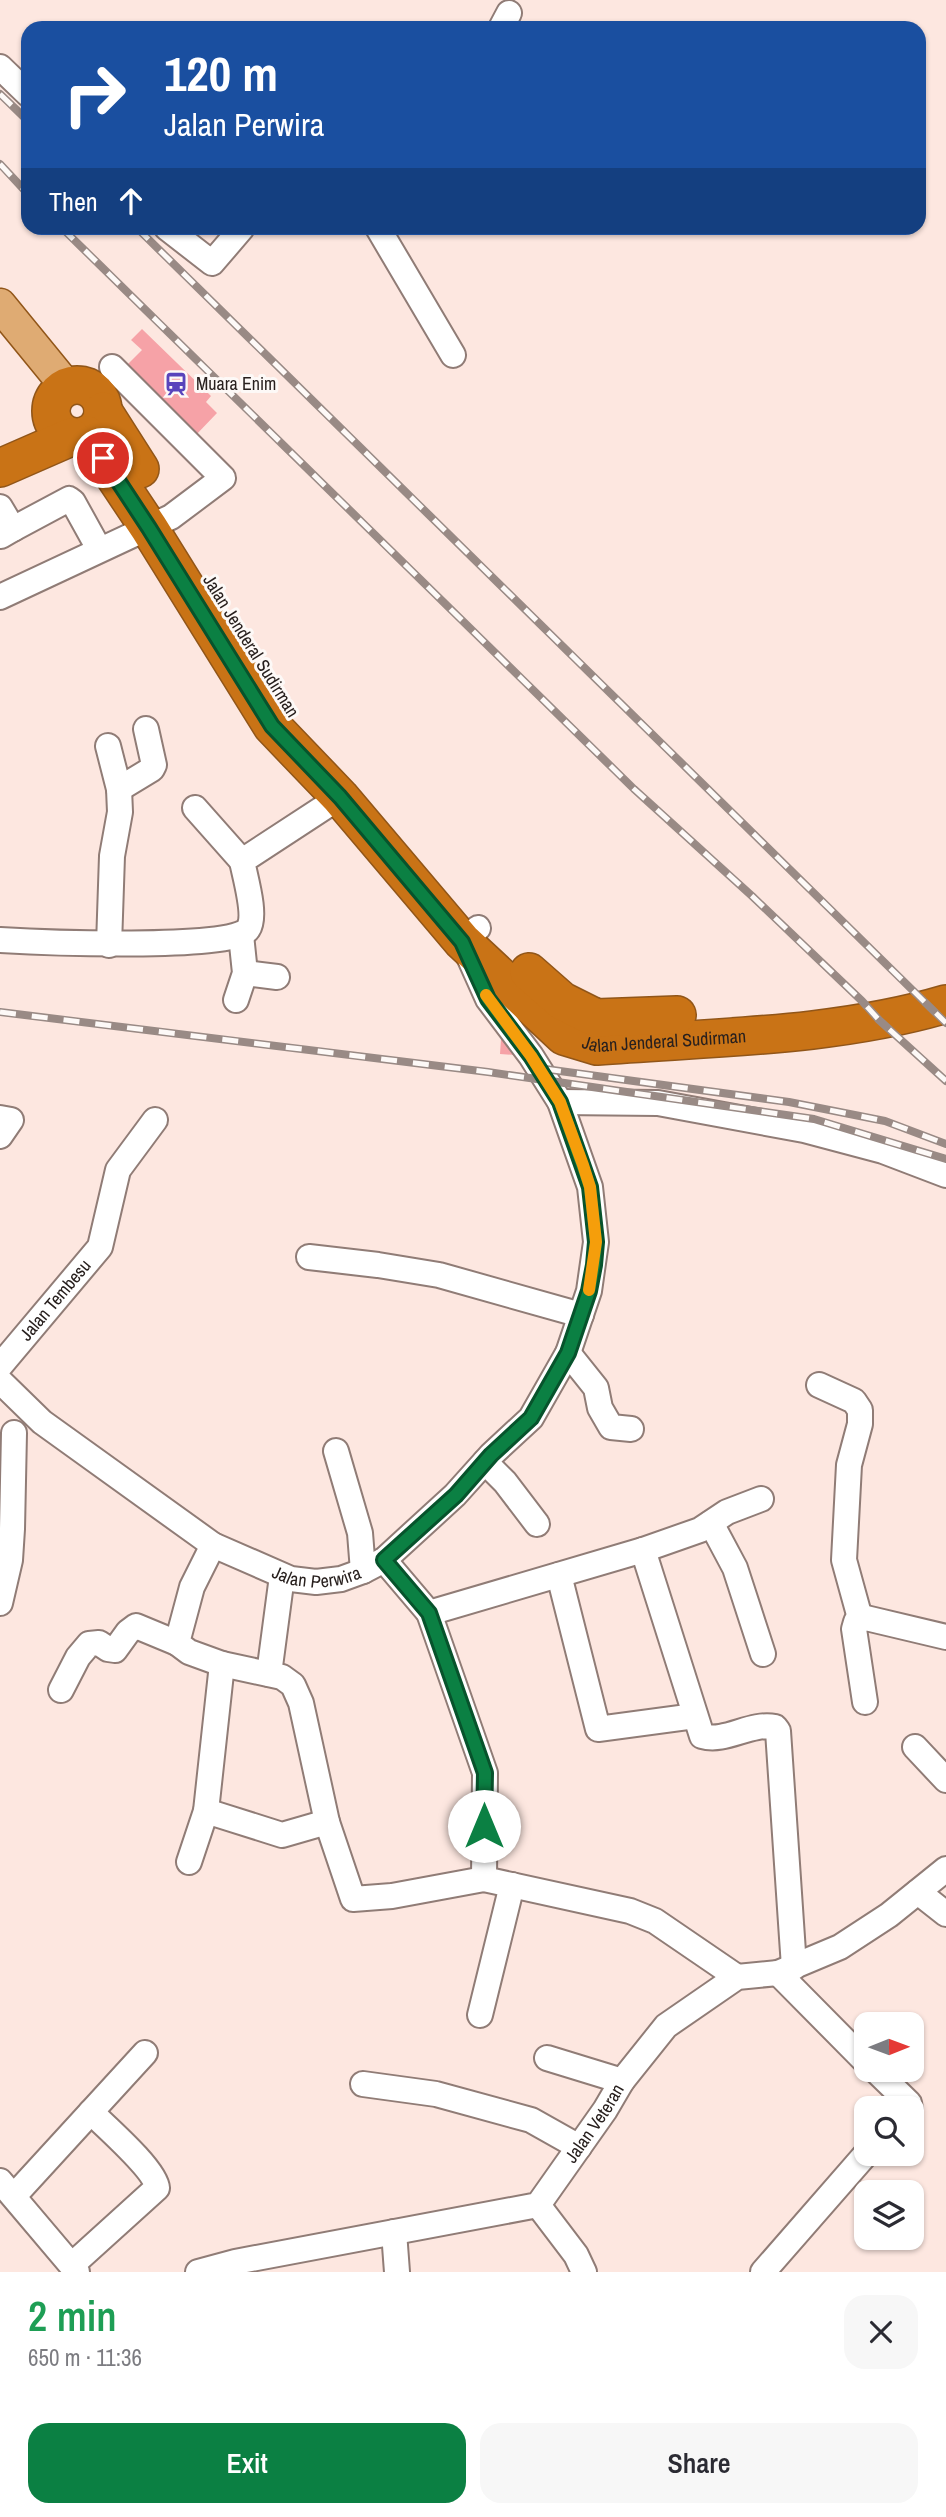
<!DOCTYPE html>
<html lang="en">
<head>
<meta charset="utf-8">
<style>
	:root { --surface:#fff; --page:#f7f7f7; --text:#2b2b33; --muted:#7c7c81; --accent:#0b8043 }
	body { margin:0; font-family:"Archivo Narrow",sans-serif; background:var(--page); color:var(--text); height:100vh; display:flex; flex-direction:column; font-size:26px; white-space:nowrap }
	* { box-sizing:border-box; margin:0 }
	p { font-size:23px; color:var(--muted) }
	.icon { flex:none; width:38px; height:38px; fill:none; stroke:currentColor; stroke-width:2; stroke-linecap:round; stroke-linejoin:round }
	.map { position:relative; height:2272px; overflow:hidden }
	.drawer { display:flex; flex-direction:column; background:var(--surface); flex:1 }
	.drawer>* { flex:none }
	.banner { position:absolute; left:21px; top:21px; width:905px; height:214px; border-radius:21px; box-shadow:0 2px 5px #0004; background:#1a4fa0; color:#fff; overflow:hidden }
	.needle { width:46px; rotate:89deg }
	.tools { position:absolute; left:854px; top:2012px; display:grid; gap:14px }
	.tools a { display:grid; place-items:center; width:70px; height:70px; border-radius:14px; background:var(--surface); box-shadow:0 2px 5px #0004; font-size:35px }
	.pin { position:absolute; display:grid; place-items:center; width:60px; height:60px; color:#fff; margin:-30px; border:4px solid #fff; border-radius:50%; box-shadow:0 2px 7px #0007 }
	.me { position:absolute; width:77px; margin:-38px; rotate:0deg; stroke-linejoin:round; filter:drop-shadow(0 0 5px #0008) }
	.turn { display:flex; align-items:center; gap:24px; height:147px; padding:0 28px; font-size:32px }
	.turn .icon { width:91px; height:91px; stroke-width:2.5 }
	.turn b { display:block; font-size:49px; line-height:60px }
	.then { display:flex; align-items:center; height:66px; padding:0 28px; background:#0003; gap:14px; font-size:26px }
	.round { display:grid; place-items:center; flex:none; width:74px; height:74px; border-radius:21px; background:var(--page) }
	.head { display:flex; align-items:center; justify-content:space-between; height:119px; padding:0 28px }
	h1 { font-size:42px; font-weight:600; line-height:52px; color:#1e9e55 }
	.button { display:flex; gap:14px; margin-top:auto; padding:14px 28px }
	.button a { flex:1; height:80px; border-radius:21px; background:var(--accent); color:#fff; font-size:28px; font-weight:600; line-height:80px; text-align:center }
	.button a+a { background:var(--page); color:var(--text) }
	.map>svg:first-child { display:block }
	.building { fill:#f6a2a7 }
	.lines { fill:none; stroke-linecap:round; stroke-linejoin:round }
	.minor-casing { stroke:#907c76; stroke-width:28 }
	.major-casing { stroke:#915619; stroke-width:35 }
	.highway-casing { stroke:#915619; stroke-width:40 }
	.minor { stroke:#fff; stroke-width:24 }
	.major { stroke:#dfab73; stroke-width:32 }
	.highway { stroke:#c97316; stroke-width:37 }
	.rail-casing { stroke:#998a85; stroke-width:8 }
	.rail { stroke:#fdf9f7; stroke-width:5; stroke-dasharray:16; stroke-linecap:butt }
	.route-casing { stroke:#07532c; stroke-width:18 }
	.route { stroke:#0b8043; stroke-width:12 }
	.slow { stroke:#f59e0b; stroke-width:12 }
	.labels { text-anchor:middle; stroke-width:6; stroke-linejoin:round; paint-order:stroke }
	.poi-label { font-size:18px; fill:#28201e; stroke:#fdf9f7; text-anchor:start }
	.street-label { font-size:18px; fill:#28201e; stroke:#fdf9f7 }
</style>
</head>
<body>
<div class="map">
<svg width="946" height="2272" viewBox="0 0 946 2272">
	<rect width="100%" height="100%" fill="#fde7e0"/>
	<path class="building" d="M 142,329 L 211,396 L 206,402 L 217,413 L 194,437 L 124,368 L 142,350 L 131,340 Z
		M 501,1039 L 516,1040 L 515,1055 L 500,1054 Z"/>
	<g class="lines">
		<g class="minor-casing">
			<g id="minor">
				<path d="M 501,28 L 509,13"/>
				<path d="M 0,67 L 28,94"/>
				<path d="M 167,228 L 212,263 L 242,228"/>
				<path d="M 378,228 L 453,355"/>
				<path d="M 0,507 L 13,529 L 1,536"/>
				<path d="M 13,529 L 69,499 L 73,502 L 99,549"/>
				<path d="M 0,597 L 171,517 L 223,478 L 112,367"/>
				<path d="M 108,746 L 119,789 L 120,812 L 112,856 L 109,945"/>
				<path d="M 119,789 L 152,769 L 154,765 L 146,729"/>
				<path d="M 195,808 L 242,861"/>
				<path d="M 0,940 C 33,942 234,951 248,929 C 257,916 245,877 242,861 L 340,797"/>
				<path d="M 245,973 L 277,977"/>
				<path d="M 236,1000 L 245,973 L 241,935"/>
				<path d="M 560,1102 L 658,1103 L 804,1130 L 883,1151 L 946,1175"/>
				<path d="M 0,1118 L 11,1120 L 0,1136"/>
				<path d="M 309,1257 L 378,1265 L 439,1275 L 581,1315"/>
				<path d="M 568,1353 L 596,1388 L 600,1408 L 611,1427 L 631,1429"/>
				<path id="s1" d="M 0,1366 L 100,1247 L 118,1170 L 155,1120"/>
				<path id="s2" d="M 0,1381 L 42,1422 L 213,1545 L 291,1579 L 316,1582 L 341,1579 L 363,1571 L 384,1560 L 455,1495 L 491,1455 L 531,1418 L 568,1353 L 589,1291 L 596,1242 L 590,1187 L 560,1102 L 531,1056 L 488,999 L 462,941 L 478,928"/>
				<path d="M 819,1385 L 854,1401 L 860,1410 L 860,1424 L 849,1465 L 844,1560 L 860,1618"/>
				<path d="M 336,1451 L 360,1533 L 363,1571"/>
				<path d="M 485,1462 L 505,1482 L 537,1524"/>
				<path d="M 711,1523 L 735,1568 L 763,1654"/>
				<path d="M 213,1545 L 192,1587 L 177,1643 L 189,1652 L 222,1664 L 282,1677 L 293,1685 L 301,1703 L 327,1822 L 353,1899 L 392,1896 L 484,1879"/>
				<path d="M 643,1550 L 702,1736 C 726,1743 750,1722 775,1727 L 778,1731 L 794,1967"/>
				<path d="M 384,1560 L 429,1613 L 485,1773 L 484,1879 L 630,1911 L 655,1921 L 737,1977"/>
				<path d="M 559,1575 L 598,1729 L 695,1716"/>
				<path d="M 0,1603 L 10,1560 L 12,1529 L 14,1433"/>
				<path d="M 429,1613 L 643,1550 L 700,1530 L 727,1512 L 761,1499"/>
				<path d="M 269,1674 L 282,1576"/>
				<path d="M 61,1690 L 78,1657 L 89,1644 L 99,1643 L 108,1649 L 115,1650 L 128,1632 L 136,1626 L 177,1643"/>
				<path d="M 865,1702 L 854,1629 L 856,1622 L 866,1618 L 946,1637"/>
				<path d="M 915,1747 L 946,1780"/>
				<path d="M 206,1811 L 282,1835 L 327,1822"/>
				<path d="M 189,1862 L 206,1811 L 222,1664"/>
				<path d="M 918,1892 L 946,1914"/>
				<path d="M 778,1973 L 866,2062"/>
				<path d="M 480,2015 L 512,1885"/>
				<path d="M 547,2058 L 622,2081"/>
				<path d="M 875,2070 L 909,2103 L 910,2109"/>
				<path d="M 363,2084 L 436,2094 L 531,2120 L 579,2147"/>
				<path d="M 0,2181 L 77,2272"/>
				<path d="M 14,2196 L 145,2053"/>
				<path d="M 538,2205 L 576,2255 L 584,2272"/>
				<path d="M 394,2232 L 397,2272"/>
				<path d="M 72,2265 L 157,2188 C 156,2170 105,2126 91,2112"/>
				<path id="s3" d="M 198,2272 L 235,2262 L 538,2205 L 605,2110 L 622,2081 L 666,2026 L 737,1977 L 778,1973 L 840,1947 L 889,1915 L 946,1869"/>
				<path d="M 763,2272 L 866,2154"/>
			</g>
		</g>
		<g class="major-casing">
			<path id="major" d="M 0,305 L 67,387"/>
		</g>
		<g class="highway-casing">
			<g id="highway">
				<circle cx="77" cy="411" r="26"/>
				<path d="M 103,411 L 140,469"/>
				<path id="s4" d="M 87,435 L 149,528 L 272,726 L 340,797 L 462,941 L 564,1036 L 597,1046 C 712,1037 835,1037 946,1004"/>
				<path d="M 0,468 L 71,437"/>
				<path d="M 529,972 L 562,1001 L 596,1018 L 677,1015"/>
			</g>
		</g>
		<use href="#minor" class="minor"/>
		<use href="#major" class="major"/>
		<use href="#highway" class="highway"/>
		<g class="rail-casing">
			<path id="rail" d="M 0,94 L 28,121
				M 0,164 L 28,194
				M 62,228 L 634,789 L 752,896 L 862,1001 L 879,1020 L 946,1081
				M 137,228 L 946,1023
				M 0,1012 L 488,1072 L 814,1119 L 946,1159
				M 545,1069 L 789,1102 L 885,1121 L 946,1144"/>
		</g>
		<use href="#rail" class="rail"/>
	</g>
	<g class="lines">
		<g class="route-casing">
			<path id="route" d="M 103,458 L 149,528 L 272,726 L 340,797 L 462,942 L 488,999 L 531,1056 L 560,1102 L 590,1187 L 596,1242 L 594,1265 L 589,1291 L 568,1353 L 531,1418 L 491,1455 L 456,1495 L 384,1560 L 429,1613 L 485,1773 L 484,1826"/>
		</g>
		<use href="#route" class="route"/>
		<path class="slow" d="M 486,995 L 531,1056 L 560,1102 L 583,1165 L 590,1187 L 596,1242 L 589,1290"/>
	</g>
	<defs>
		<g id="station-bare" transform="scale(1.89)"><path d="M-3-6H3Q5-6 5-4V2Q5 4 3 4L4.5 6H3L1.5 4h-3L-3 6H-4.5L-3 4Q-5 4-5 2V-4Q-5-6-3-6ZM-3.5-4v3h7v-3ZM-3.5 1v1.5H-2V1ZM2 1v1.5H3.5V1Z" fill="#5944bc" stroke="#fdf9f7" stroke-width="2.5" paint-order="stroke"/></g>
	</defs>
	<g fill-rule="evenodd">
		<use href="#station-bare" x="176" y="384"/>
	</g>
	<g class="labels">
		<g class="poi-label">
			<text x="196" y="390">Muara Enim</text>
		</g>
		<g class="street-label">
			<text transform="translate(251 646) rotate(58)" y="6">Jalan Jenderal Sudirman</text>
			<text dy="6" stroke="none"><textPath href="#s4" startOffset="873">Jalan Jenderal Sudirman</textPath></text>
			<text dy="6" stroke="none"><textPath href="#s1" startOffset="86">Jalan Tembesu</textPath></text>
			<text dy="6" stroke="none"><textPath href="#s2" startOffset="380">Jalan Perwira</textPath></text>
			<text dy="6" stroke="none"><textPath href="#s3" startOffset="446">Jalan Veteran</textPath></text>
		</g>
	</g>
</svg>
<div class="tools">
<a><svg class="needle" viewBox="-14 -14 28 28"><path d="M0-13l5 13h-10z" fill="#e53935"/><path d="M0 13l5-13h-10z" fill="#7c7c81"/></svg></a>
<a><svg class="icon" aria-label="search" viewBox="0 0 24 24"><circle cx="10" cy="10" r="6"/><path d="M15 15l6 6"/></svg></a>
<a><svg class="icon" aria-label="layers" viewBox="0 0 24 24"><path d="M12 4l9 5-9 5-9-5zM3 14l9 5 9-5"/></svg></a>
</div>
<div class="pin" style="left:103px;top:458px;background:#d93025"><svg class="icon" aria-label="arrive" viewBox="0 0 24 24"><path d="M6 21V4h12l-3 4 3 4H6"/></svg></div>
<svg class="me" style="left:484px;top:1826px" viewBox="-20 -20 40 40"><circle r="19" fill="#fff"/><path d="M0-13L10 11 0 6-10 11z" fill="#0b8043"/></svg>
<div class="banner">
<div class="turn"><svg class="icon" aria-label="right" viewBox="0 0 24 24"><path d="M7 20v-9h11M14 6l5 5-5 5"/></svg><div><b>120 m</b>Jalan Perwira</div></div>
<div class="then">Then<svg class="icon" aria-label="ahead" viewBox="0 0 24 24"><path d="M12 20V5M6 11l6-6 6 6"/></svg></div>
</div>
</div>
<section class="drawer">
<div class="head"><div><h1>2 min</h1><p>650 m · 11:36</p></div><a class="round"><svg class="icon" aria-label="close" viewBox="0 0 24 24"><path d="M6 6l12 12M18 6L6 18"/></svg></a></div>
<div class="button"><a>Exit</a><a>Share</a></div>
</section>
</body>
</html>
